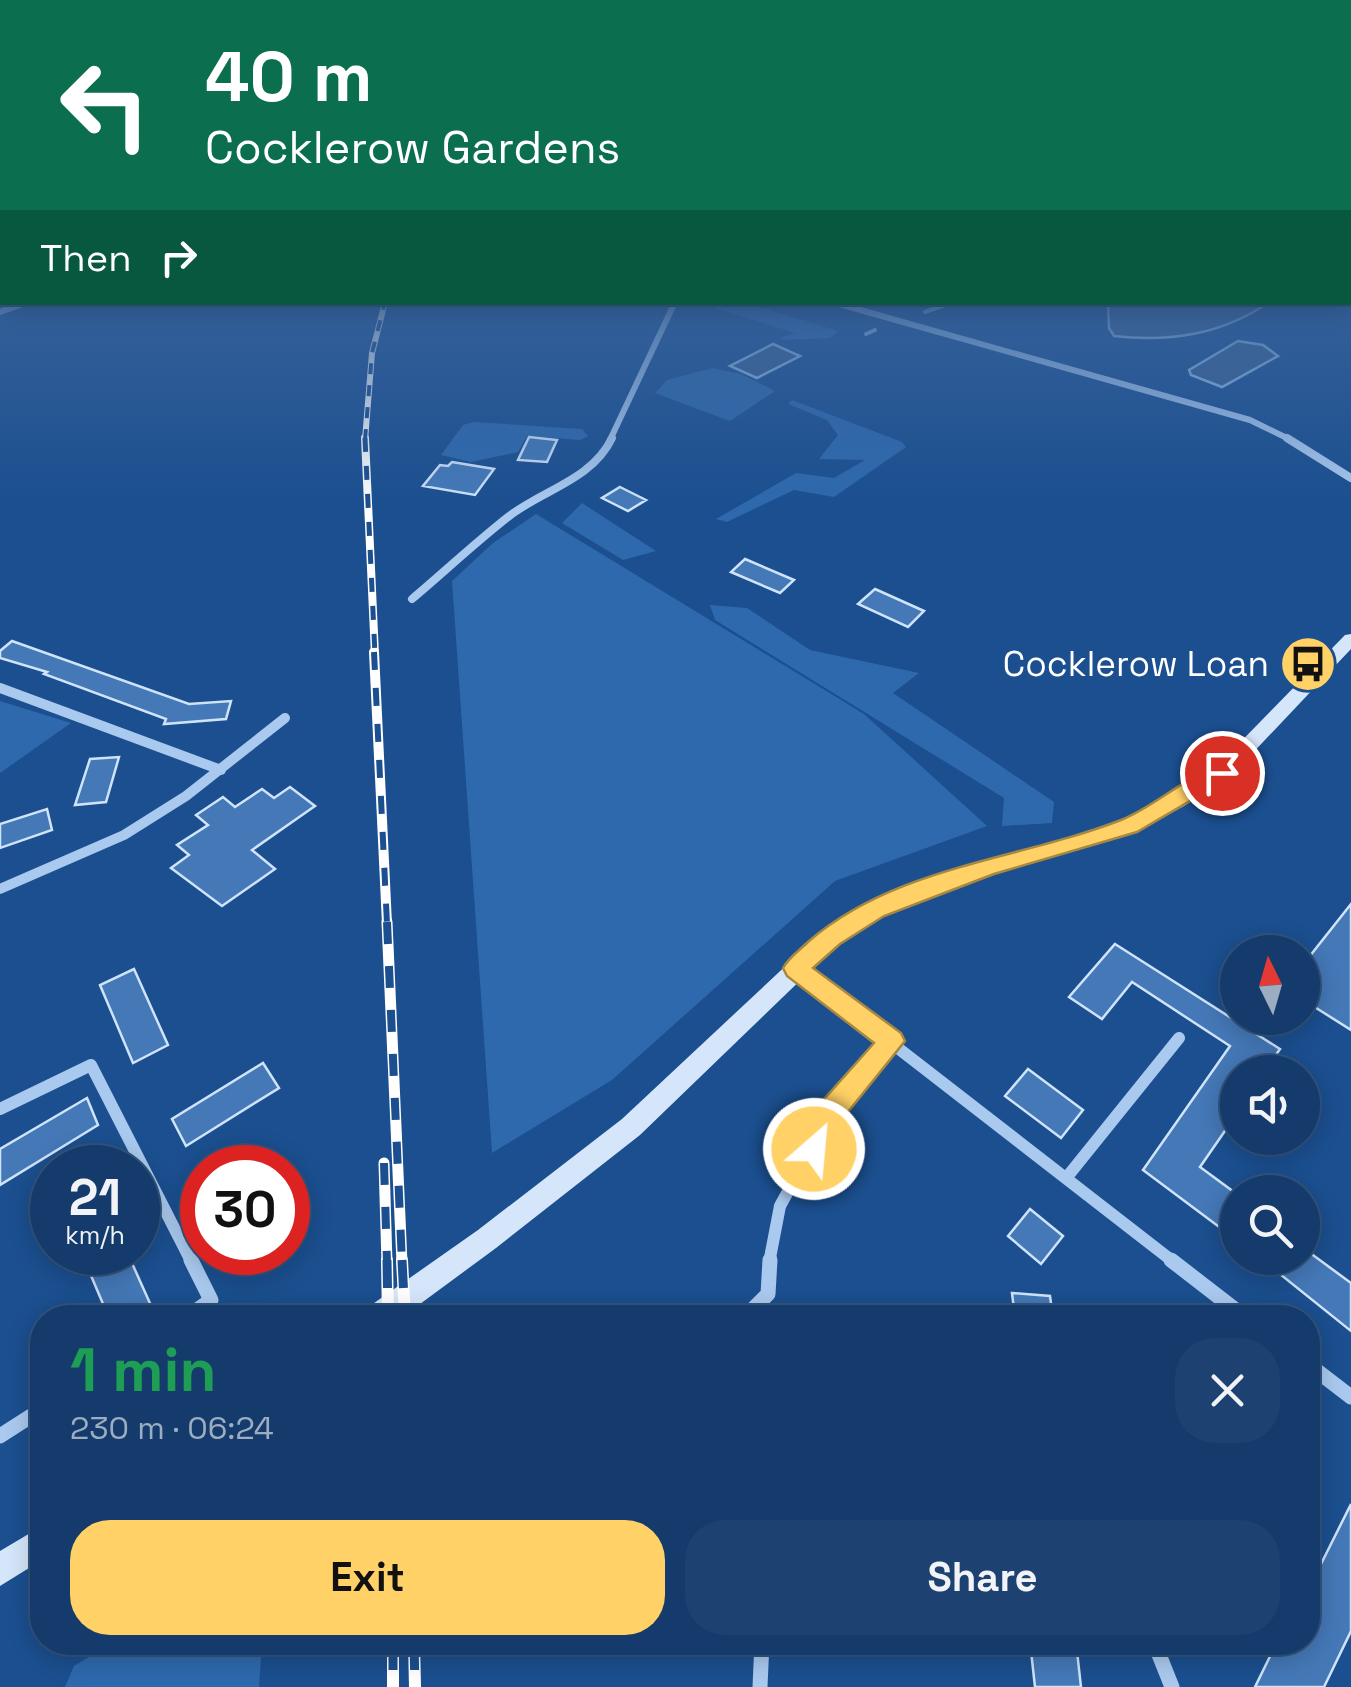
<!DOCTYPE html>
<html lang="en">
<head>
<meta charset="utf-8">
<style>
	:root { --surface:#143b6b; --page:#1d4271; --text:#f1f3f6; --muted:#9dadc1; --line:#33557e; --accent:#ffd166 }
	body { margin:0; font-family:"Space Grotesk",sans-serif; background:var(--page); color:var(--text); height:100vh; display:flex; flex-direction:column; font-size:38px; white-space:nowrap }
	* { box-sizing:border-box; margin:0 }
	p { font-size:32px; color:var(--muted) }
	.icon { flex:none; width:55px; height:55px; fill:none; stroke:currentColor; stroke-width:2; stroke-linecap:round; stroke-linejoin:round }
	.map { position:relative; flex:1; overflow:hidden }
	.side { position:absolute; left:30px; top:1305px; width:1290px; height:350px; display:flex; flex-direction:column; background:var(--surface); border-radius:40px; box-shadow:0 5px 25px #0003,0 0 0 2px var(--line) }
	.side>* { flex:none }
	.top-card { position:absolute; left:0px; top:0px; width:1352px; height:305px; box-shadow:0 5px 25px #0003,0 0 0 2px var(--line); background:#0b6e4f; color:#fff; overflow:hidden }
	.needle { width:65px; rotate:355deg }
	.tools { position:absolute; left:1220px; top:935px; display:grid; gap:20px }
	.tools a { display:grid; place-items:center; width:100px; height:100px; border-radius:50%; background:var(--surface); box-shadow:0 5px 25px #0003,0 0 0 2px var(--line); font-size:50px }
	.speed { position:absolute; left:30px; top:1145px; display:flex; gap:20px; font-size:50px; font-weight:700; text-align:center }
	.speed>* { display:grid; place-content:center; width:130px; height:130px; border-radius:50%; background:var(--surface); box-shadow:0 5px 25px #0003,0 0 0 2px var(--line); line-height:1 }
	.speed small { font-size:25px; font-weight:400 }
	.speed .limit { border:15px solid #d22; background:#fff; color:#111 }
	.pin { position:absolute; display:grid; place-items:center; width:85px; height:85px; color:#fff; margin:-42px; border:5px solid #fff; border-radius:50%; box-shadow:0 2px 10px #0007 }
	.me { position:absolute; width:110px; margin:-55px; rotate:27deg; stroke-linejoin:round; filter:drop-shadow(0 0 8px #0008) }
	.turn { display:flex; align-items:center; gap:35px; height:210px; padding:0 40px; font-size:45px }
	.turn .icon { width:130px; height:130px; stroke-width:2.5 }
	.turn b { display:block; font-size:70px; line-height:85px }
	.then { display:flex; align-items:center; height:95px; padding:0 40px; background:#0003; gap:20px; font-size:38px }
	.round { display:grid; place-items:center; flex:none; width:105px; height:105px; border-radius:40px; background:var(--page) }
	.summary { display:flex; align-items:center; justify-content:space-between; height:170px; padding:0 40px }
	h1 { font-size:60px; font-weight:800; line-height:75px; color:#1e9e55 }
	.button { display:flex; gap:20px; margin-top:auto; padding:20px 40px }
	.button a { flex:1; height:115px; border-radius:40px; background:var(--accent); color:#111; font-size:40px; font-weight:800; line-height:115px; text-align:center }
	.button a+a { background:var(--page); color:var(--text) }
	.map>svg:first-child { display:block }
	.green { fill:#2e69ad }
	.water { fill:#3c6290; stroke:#9cc4f0; stroke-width:2.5 }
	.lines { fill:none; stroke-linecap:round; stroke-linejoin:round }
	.stream { stroke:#9cc4f0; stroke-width:4 }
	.building { fill:#4478b7; stroke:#cfe3fa; stroke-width:2.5 }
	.street-far4 { stroke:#a9c9ee; stroke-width:6 }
	.street-far3 { stroke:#a9c9ee; stroke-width:8 }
	.street-far2 { stroke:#a9c9ee; stroke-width:10 }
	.street-far1 { stroke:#a9c9ee; stroke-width:12 }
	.street { stroke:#a9c9ee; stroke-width:15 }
	.secondary { fill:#d6e6fa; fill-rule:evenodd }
	.rail-far4-casing { stroke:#fff; stroke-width:6 }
	.rail-far3-casing { stroke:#fff; stroke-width:8 }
	.rail-far2-casing { stroke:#fff; stroke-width:10 }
	.rail-far1-casing { stroke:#fff; stroke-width:11 }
	.rail-casing { stroke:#fff; stroke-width:12 }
	.rail-far4 { stroke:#1b4f8f; stroke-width:4; stroke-dasharray:11; stroke-linecap:butt }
	.rail-far3 { stroke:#1b4f8f; stroke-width:5; stroke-dasharray:14; stroke-linecap:butt }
	.rail-far2 { stroke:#1b4f8f; stroke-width:6; stroke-dasharray:18; stroke-linecap:butt }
	.rail-far1 { stroke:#1b4f8f; stroke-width:8; stroke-dasharray:22; stroke-linecap:butt }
	.rail { stroke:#1b4f8f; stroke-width:9; stroke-dasharray:28; stroke-linecap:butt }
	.route { fill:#ffd166; stroke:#a68842; stroke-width:2.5 }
	.labels { text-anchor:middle; stroke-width:10; stroke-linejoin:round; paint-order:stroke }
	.poi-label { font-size:35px; fill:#fff; stroke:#1b4f8f; text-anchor:end }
</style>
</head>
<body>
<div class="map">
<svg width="1351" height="1687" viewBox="0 0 1351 1687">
	<rect width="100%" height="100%" fill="#1b4f8f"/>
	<path class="green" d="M 700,303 L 746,303 L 838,331 L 830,338 L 784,340 L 780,338 L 795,333 Z
		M 712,368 L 741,374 L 775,391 L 730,421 L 655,393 L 667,380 Z
		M 792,400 L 902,442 L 906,447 L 834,497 L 794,490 L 727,522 L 716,519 L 796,473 L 834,478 L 865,460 L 819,459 L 838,435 L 827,420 L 788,404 Z
		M 474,422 L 582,429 L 588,436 L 580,440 L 527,436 L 518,452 L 471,462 L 441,455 L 463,425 Z
		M 582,503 L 656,551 L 623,560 L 562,523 Z
		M 536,514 L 864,714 L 987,826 L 835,881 L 612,1080 L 492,1153 L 452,581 L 493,543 Z
		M 710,605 L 747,608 L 810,650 L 919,673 L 893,693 L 1054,802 L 1052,823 L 1002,826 L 1004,798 L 715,620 Z
		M 0,701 L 71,723 L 0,773 Z
		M 111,1643 L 262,1643 L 259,1687 L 65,1687 L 74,1666 Z"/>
	<path class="water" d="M 1108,303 L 1108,302 L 1268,303 C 1220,335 1171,342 1114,336 L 1109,328 Z
		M 1238,341 L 1263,345 L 1278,356 L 1222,387 L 1191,375 L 1189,370 Z
		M 773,344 L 800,356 L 757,378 L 730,366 Z"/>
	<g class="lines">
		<path class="stream" d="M 925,312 L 954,302
			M 866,334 L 875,330"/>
	</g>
	<path class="building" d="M 529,437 L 557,440 L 547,462 L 518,460 Z
		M 452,462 L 494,469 L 475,495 L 423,486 L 440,465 L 448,466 Z
		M 620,487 L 646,500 L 628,511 L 602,498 Z
		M 745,559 L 794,580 L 780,593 L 731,572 Z
		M 875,589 L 924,611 L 908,627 L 858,604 Z
		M 12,641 L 189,704 L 231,701 L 226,719 L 164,724 L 166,719 L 44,674 L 47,672 L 0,658 L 0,651 Z
		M 119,757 L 106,802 L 75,805 L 90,759 Z
		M 290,787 L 315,806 L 252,850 L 275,869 L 222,906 L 171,868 L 189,855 L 177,845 L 208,825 L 196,815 L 223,797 L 235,807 L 262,789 L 274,798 Z
		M 47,809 L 52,830 L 0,848 L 0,824 Z
		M 1351,904 L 1351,1030 L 1302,999 L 1302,966 Z
		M 1115,944 L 1280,1049 L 1264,1072 L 1238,1072 L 1238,1112 L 1200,1167 L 1238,1195 L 1238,1241 L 1143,1170 L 1230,1046 L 1132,982 L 1102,1019 L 1069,997 Z
		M 134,969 L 168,1045 L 133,1063 L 100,985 Z
		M 263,1063 L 279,1088 L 186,1146 L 172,1119 Z
		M 1028,1069 L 1083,1110 L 1061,1138 L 1005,1096 Z
		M 87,1098 L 98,1125 L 0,1185 L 0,1149 Z
		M 1030,1209 L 1063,1236 L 1041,1264 L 1008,1236 Z
		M 1302,1247 L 1351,1283 L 1351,1331 L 1260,1258 L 1302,1258 Z
		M 81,1252 L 127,1252 L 153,1310 L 142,1318 L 109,1318 Z
		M 1012,1293 L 1050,1296 L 1053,1318 L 1015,1318 Z
		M 1351,1504 L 1351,1631 L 1324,1687 L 1255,1687 L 1277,1642 L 1308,1642 L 1308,1590 Z
		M 1030,1642 L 1076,1642 L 1081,1687 L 1035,1687 Z"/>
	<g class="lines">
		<path class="street-far4" d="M 832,302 L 1250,420 L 1291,440
			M 0,312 L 29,302
			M 610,440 L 675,302"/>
		<path class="street-far3" d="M 1287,438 L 1351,478
			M 412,599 C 444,572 475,543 508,517 C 542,490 592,480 612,438"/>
		<path class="street-far2" d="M 0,688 L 221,770
			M 0,889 L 124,835 L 186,796 L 285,718"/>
		<path class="street-far1" d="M 796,969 L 1175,1263
			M 0,1109 L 91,1065 L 192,1263
			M 1067,1177 L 1179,1038
			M 769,1263 L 780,1206 L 809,1153 L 812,1134 L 892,1041"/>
		<path class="street" d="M 1171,1260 L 1246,1318
			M 186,1318 L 211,1300 L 191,1260
			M 754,1318 L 754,1308 L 768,1294 L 770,1260
			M 1308,1364 L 1351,1397
			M 0,1436 L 42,1409
			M 1154,1642 L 1172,1687
			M 760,1687 L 762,1642"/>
		<path class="secondary" d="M 1351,634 L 1351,649 L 1229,778 L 1184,806 L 1137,831 L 919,898 L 883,915 L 839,943 L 640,1135 L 496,1248 L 401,1318 L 363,1318 L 367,1308 L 478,1230 L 622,1119 L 823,931 L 869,903 L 906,886 L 1123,821 L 1170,796 L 1215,768 L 1345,635 Z
			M 42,1526 L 42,1560 L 0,1586 L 0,1551 Z"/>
		<g class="rail-far4-casing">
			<path id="rail-far4" d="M 365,440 L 372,353 L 385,302"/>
		</g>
		<g class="rail-far3-casing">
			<path id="rail-far3" d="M 365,438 L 375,655"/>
		</g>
		<g class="rail-far2-casing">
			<path id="rail-far2" d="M 374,652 L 387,924"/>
		</g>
		<g class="rail-far1-casing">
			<path id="rail-far1" d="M 387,922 L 402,1263
				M 384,1163 L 387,1263"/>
		</g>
		<g class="rail-casing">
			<path id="rail" d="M 387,1260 L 388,1318
				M 402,1260 L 405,1318
				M 393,1642 L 393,1687
				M 414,1642 L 415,1687"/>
		</g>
		<use href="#rail-far4" class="rail-far4"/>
		<use href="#rail-far3" class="rail-far3"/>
		<use href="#rail-far2" class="rail-far2"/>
		<use href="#rail-far1" class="rail-far1"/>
		<use href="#rail" class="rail"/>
	</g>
	<linearGradient id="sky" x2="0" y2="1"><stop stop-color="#0f2b4f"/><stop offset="0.53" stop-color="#39639b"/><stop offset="1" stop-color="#39639b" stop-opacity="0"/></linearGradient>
	<rect width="1351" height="504" fill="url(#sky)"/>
	<path class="route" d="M 1222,765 L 1229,767 L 1232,773 L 1229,778 L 1137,832 L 994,874 L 884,916 L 840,944 L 813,968 L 901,1033 L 905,1041 L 827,1138 L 824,1159 L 814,1163 L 803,1159 L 798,1134 L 802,1124 L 874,1043 L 787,976 L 783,968 C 789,957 800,950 809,941 C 896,866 1018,860 1121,820 C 1156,806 1185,776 1222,765 Z"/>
	<defs>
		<g id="bus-disc" transform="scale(2.875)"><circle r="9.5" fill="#ffd166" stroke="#1b4f8f"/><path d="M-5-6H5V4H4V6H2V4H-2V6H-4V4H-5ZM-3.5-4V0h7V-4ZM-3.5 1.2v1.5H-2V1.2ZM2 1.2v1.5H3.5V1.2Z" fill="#111"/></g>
	</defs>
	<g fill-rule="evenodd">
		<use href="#bus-disc" x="1308" y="664"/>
	</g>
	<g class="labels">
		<g class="poi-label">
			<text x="1269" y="676">Cocklerow Loan</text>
		</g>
	</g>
</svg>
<div class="tools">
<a><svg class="needle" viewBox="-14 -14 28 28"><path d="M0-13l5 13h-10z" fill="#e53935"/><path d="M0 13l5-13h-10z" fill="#9dadc1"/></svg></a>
<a><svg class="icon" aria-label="sound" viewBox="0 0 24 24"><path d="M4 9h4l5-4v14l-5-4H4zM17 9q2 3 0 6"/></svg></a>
<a><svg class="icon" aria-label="search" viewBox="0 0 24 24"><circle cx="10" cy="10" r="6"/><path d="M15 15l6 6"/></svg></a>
</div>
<div class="speed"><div>21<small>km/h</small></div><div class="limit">30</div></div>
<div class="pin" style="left:1222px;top:773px;background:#d93025"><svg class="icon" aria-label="arrive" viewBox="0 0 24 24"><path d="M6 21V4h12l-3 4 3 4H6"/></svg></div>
<svg class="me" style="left:814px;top:1149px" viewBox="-20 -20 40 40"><circle r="17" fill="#ffd166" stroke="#fff" stroke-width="3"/><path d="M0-11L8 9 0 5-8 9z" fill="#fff"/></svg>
<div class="top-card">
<div class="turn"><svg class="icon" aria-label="left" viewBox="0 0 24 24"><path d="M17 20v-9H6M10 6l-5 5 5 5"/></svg><div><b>40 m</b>Cocklerow Gardens</div></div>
<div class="then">Then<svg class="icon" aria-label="right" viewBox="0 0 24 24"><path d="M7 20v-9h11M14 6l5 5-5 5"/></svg></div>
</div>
<section class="side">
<div class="summary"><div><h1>1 min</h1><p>230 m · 06:24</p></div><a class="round"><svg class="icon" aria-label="close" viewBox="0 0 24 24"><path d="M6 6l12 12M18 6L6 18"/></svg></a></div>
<div class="button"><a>Exit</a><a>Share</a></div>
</section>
</div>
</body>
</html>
